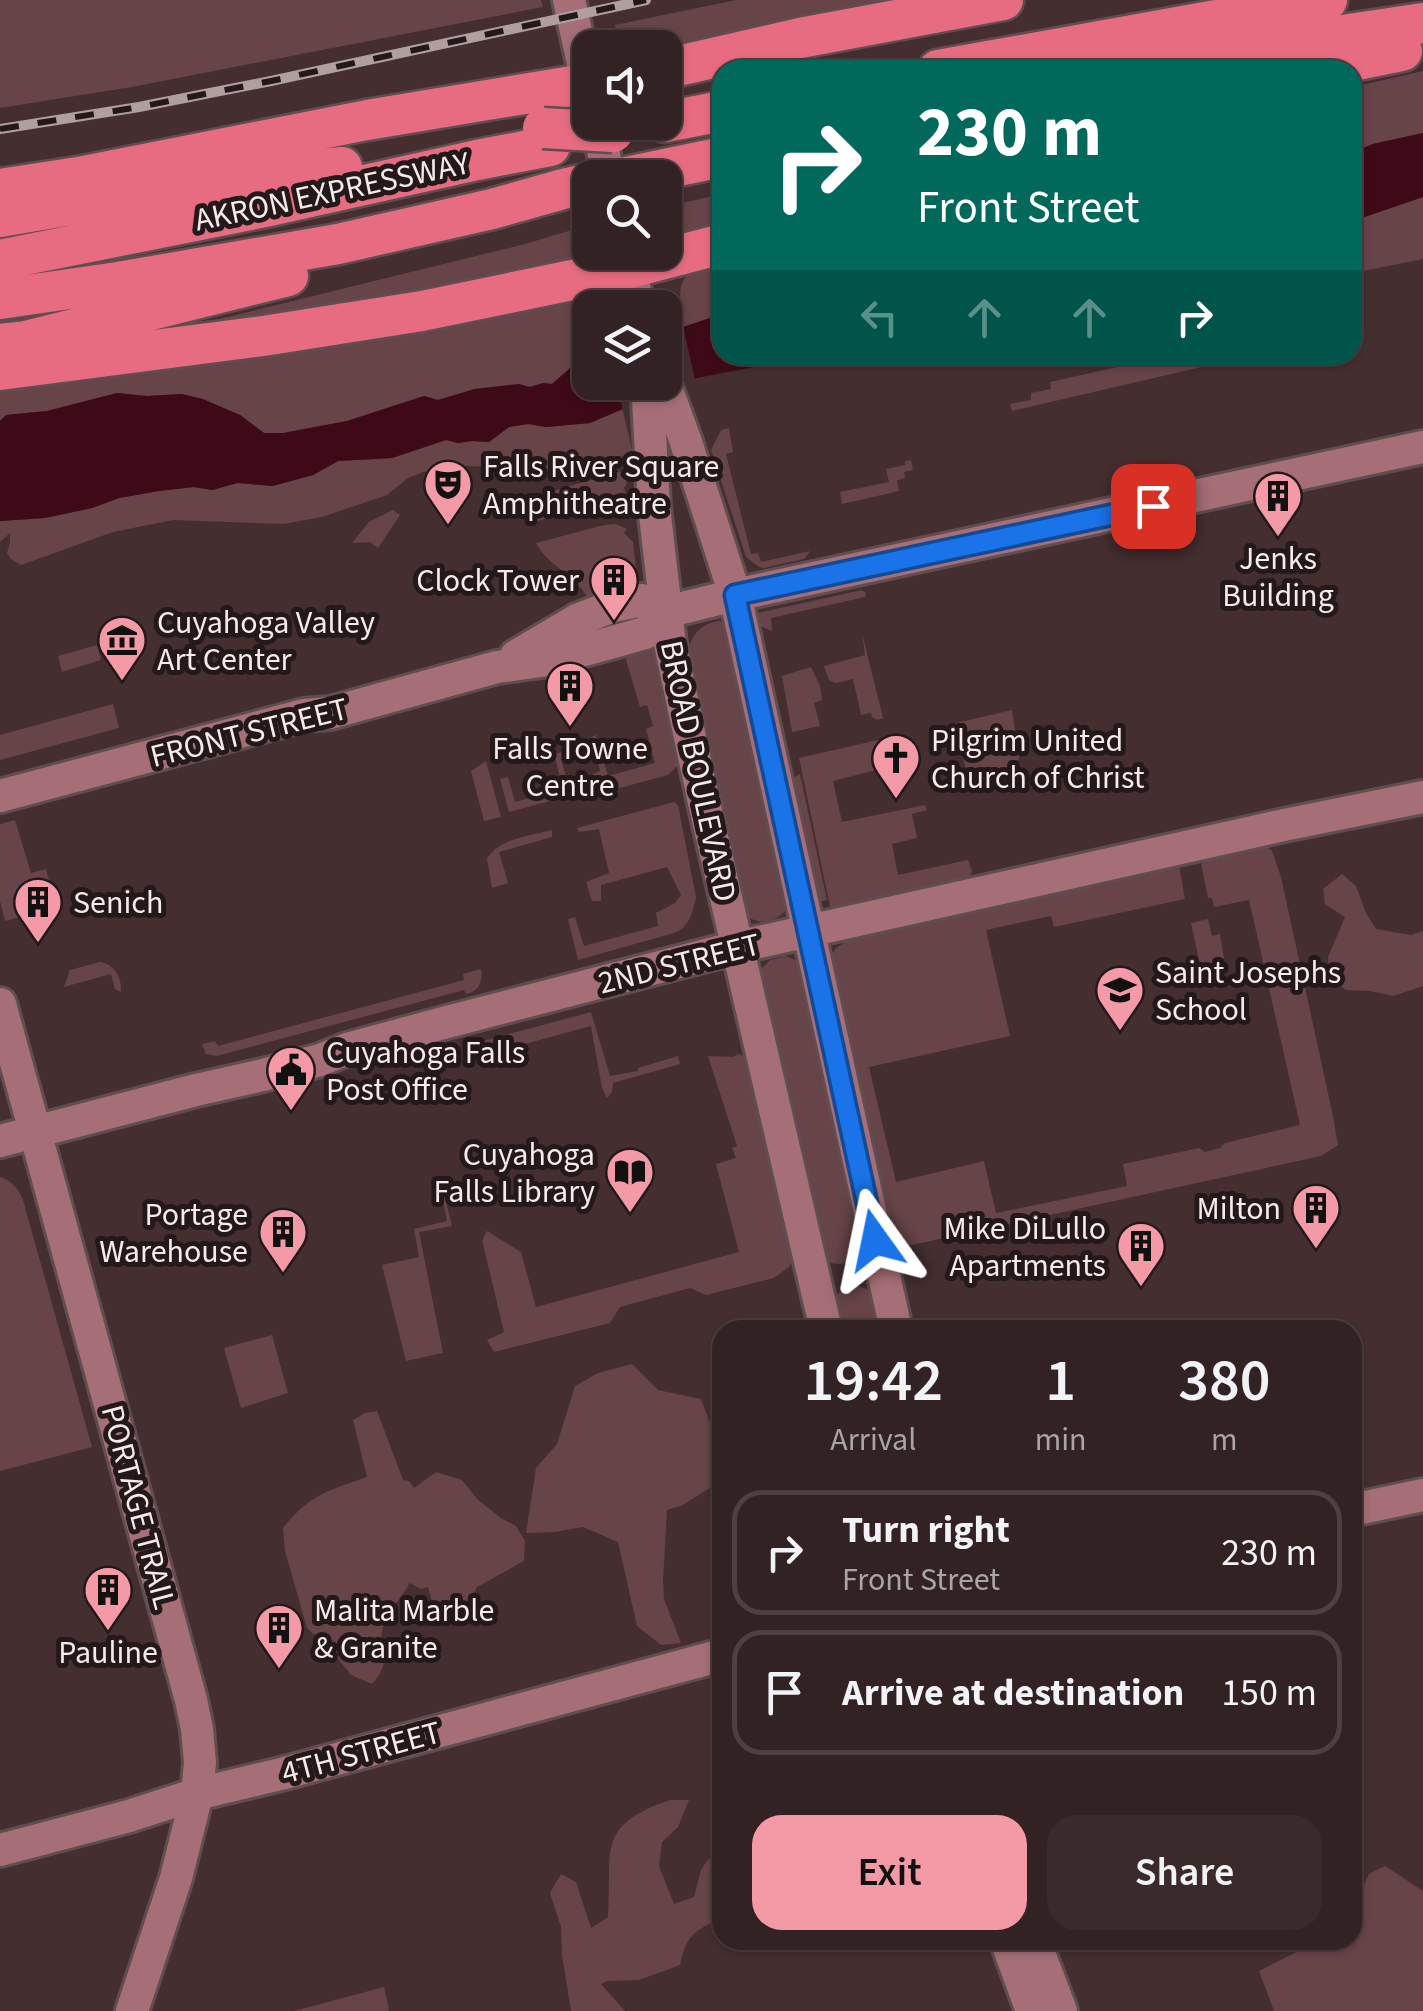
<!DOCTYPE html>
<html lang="en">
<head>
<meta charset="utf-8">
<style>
	:root { --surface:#332224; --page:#3b2a2c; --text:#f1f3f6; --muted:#a9a4a6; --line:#4e3f41; --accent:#f49aa6 }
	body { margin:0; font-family:"Source Sans 3",sans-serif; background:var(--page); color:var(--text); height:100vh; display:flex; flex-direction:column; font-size:38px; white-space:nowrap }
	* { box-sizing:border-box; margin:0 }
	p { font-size:32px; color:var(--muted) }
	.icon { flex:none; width:55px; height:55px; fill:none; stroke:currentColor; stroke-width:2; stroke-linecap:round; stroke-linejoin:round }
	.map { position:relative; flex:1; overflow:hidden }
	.panel { position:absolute; left:712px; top:1320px; width:650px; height:630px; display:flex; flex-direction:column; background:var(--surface); border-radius:30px; box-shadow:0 2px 8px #0004,0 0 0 2px var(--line) }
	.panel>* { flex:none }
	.banner { position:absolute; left:712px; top:60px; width:650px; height:305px; border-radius:30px; box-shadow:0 2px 8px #0004,0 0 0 2px var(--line); background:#00695c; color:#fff; overflow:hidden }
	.buttons { position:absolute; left:572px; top:30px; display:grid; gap:20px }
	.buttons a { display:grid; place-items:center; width:110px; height:110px; border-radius:20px; background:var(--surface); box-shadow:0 2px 8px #0004,0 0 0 2px var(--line); font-size:50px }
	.pin { position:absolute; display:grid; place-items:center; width:85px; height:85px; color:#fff; margin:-42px; border-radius:20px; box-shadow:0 5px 15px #0006 }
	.me { position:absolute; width:110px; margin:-55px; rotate:348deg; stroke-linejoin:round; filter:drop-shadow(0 0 8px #0008) }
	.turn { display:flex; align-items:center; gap:35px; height:210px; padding:0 40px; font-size:45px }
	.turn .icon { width:130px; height:130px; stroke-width:2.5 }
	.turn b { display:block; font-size:70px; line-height:85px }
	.lanes { display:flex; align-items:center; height:95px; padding:0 40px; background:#0003; justify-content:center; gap:50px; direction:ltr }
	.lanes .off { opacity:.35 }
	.eta { display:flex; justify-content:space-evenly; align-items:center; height:170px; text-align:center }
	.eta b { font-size:60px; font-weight:600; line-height:70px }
	.action { display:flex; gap:20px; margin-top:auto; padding:20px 40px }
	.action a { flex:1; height:115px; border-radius:30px; background:var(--accent); color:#111; font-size:40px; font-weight:600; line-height:115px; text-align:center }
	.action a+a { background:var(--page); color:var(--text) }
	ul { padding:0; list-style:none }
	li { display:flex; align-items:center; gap:30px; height:125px; margin:0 20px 15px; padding:0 20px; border:5px solid var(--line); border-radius:30px }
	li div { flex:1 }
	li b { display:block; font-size:38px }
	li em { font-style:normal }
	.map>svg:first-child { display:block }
	.green { fill:#674448 }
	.water { fill:#3e0a17 }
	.pier { fill:#442e30 }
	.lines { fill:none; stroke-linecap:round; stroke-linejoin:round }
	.secondary-casing { stroke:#604d4f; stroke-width:38 }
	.highway-casing { stroke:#604d4f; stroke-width:45 }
	.secondary { stroke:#a66e76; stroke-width:32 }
	.highway { stroke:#e86c81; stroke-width:40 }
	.rail-casing { stroke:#b19fa0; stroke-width:10 }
	.rail { stroke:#23191a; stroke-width:6; stroke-dasharray:19; stroke-linecap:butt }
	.highway-bridge-casing { stroke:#604d4f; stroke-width:45; stroke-linecap:butt }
	.highway-bridge { stroke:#e86c81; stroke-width:40 }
	.route-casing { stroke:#114b97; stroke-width:25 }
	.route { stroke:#1a73e8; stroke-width:18 }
	.labels { text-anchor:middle; stroke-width:10; stroke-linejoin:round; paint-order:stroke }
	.street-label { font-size:32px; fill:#f8e9ea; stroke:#23191a }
	.poi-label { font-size:32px; fill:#f8e9ea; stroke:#23191a; text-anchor:start }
</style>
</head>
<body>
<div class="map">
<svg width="1423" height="2011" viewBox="0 0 1423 2011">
	<rect width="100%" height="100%" fill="#442e30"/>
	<path class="green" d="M 0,0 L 541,0 L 543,7 L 132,87 L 0,108 Z
		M 736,0 L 936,0 L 665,52 L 665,48 L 619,47 L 615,25 Z
		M 1423,71 L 1423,133 L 1373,144 L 1353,152 L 1353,87 Z
		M 722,194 L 722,230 L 671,239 L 665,236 L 665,207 Z
		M 1423,197 L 1423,259 L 1353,273 L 1352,221 Z
		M 582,227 C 585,241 582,251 571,260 L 350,306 L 199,324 L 525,244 Z
		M 722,257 L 722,314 L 683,327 C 677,277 677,277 722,257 Z
		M 591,295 L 599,300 L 597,302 L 600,307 L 590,308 L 590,343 L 568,370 L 552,384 L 543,383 L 530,387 L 519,384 L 475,389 L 438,400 L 424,396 L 347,421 L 283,433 L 264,433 L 240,415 L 181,394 L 147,396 L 117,393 L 47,411 L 6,415 L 0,421 L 0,384 Z
		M 1171,355 L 1249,356 L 1012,411 L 1010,404 L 1031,400 L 1031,393 L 1051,389 L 1050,382 Z
		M 622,407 L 632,450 L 632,456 L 567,474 L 514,467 L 461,466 L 443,468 L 423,472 L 408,478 L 387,495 L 322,517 L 284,524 L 173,520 L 113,532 L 21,565 L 11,559 L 7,553 L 10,542 L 10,533 L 0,542 L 0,521 L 45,518 L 92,508 L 119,498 L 159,491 L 194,487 L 212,490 L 237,483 L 271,486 L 313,475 L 338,461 L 392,458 L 446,440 L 458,443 L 472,441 L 489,442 L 509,427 L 528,424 L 546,427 L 590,423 Z
		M 729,428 L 733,452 L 726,454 L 751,554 L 758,553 L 761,562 L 810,551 L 804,559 L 764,568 L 759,567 L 746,557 L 711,450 L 721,430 Z
		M 911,460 L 913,470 L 904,472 L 905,478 L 897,480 L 899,491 L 842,504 L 840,492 L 889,482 L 886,469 L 905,465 L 905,461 Z
		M 622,471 L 627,483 L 624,488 L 626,493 L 621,497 L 531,523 L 528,510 L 532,497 Z
		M 393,510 L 400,515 L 378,548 L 370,542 L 352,543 L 369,522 Z
		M 616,524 L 627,529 L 624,533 L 633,542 L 637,578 L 627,585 L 587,597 C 574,574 548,566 536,543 L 604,525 Z
		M 862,590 L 866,593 L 865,597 L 771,618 L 772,631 L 758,625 L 755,621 L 758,613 Z
		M 719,621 L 728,625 L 790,905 C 780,921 759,928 745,914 L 688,652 C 691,635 701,623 719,621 Z
		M 862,633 L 883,718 L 878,720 L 872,717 L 871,713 L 861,715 L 853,679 L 836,683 L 829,680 L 824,666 L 865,655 Z
		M 97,645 L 101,660 L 62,672 L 58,656 Z
		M 643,649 L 653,651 L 677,760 L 677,766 L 668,775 L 601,793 L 598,783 L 605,777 L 593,780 L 591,778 L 593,774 L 600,771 L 591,737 L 596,735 L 608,776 L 655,763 L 646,729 L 653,726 L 647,705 L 640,707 L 624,653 Z
		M 811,667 L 820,686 L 822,700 L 814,703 L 820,726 L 792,732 L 782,676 Z
		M 113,704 L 119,728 L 0,760 L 0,735 Z
		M 1012,710 L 1019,759 L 1001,777 L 974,793 L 952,724 Z
		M 878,740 L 884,768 L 833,781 L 842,822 L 925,805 L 927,810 L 912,814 L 917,838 L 892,844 L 898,875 L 968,860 L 972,871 L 969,881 L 831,911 L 799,758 Z
		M 569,750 L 567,756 L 561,759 L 567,779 L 574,778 L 577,781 L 573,786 L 576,794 L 509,812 L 500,779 L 508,777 L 515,802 L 563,789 L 554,754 Z
		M 486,761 L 501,817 L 484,821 L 471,771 Z
		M 800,774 L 827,900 L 812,903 L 786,782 Z
		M 674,802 L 678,805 L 696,897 C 693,912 689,928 674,933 L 578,960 L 568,919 L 575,917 L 584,946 L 658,926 L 656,913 L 675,903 L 681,895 L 667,867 L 601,885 L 601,901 L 592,901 L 586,882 L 609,873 L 599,829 L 579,832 L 577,828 Z
		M 15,820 L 31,873 L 46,869 L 56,908 L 5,921 L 0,901 L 0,824 Z
		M 552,830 L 552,837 L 499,852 L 508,883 L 492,888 L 487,858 C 500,838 530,836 552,830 Z
		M 1268,848 L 1272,851 L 1281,877 L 1333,1116 L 1338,1145 L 1321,1156 L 912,1245 L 899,1246 L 891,1240 L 829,960 L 836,948 L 851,938 L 1179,865 L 1185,899 L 1054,927 L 1051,916 L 986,930 L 1010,1036 L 869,1067 L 896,1182 L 984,1161 L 996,1213 L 1127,1186 L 1123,1164 L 1199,1148 L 1205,1152 L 1220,1148 L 1225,1143 L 1300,1125 L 1249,900 L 1214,907 L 1212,898 L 1208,898 L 1201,863 L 1248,850 Z
		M 1342,874 L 1356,886 L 1366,913 L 1376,929 L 1411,935 L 1423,931 L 1423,986 L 1393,996 L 1371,991 L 1346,990 L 1329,978 L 1328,957 L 1345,917 L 1325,904 L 1323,889 Z
		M 1208,919 L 1212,936 L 1220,934 L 1224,958 L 1221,960 L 1224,974 L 1203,978 L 1191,923 Z
		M 786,956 L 800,962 L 864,1247 C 857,1262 841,1268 826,1261 L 759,971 L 770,960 Z
		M 100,962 C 115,964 122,978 121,992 L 115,989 L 111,974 L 64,987 L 70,970 Z
		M 481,969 C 483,982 479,991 466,994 L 464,990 L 217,1056 L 206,1054 L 202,1044 L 215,1041 L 218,1046 L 464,980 L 463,974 Z
		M 591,1012 L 610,1076 L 638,1071 L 638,1068 L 678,1056 L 680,1064 L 613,1083 L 612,1092 L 607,1098 L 602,1088 L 591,1026 L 480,1056 L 476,1043 Z
		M 738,1054 L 754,1058 L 795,1254 L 789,1267 L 774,1278 L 706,1295 L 690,1288 L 620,1307 L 610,1323 L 494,1352 L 487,1340 L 504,1332 L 482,1240 L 487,1231 L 521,1252 L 536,1307 L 739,1252 L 716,1164 L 736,1158 L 732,1148 L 737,1146 L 708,1056 L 733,1057 Z
		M 0,1177 C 12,1180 19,1190 23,1200 L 92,1447 L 0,1471 Z
		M 440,1186 L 442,1186 L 452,1226 L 419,1232 L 443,1353 L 406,1361 L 382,1265 L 419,1257 L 414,1229 L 447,1221 Z
		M 854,1286 C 880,1287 878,1309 884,1330 L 835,1330 L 835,1296 L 845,1288 Z
		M 272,1335 L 288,1393 L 241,1408 L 224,1348 Z
		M 632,1364 L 658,1390 L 701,1399 L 715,1437 L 714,1470 L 716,1484 L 683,1505 L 667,1510 L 663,1581 L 664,1599 L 681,1643 L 661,1645 L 637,1626 L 618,1542 L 583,1527 L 555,1532 L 526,1533 L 536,1468 L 557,1444 L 575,1386 L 598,1373 Z
		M 377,1411 L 403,1480 L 409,1481 L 414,1488 L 436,1472 L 462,1480 L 478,1500 L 501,1518 L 516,1526 L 525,1541 L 524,1561 L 477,1587 L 464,1610 L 434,1608 L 428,1587 L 421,1589 L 410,1583 C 402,1596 390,1610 384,1624 C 375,1647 396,1658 372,1684 L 351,1675 L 331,1650 L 307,1628 L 285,1551 L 283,1528 C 310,1494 328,1491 367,1477 L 353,1420 L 365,1413 Z
		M 670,1800 L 689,1800 L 678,1827 L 662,1842 L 659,1866 L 674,1904 L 694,1897 L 701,1870 L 709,1858 L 722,1873 L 722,1918 C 694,1931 687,1934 680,1965 L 639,1980 L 607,1981 L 601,1984 L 625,2011 L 571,2011 L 562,1955 L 561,1927 L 550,1893 L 561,1874 L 576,1882 L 591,1928 L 608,1917 C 613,1850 594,1826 670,1800 Z
		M 1385,1866 L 1423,1891 L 1423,2011 L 1274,2011 L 1259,1971 L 1320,1940 L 1352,1940 L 1353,1907 L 1369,1874 Z
		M 384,1987 L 389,2009 L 387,2011 L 294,2011 Z"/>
	<path class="water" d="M 1423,133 L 1423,197 L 1353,221 L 1353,152 L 1373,144 Z
		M 722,314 L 722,355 L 789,355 L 790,360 L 697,378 L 590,423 L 546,427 L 528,424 L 509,427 L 489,442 L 472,441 L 458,443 L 446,440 L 392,458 L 338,461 L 313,475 L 273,486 L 238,483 L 212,490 L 194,487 L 159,491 L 119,498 L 92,508 L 45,518 L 0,521 L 0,421 L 6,415 L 47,411 L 117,393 L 147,396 L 182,394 L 203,399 L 240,415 L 264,433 L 283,433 L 347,421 L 424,396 L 438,400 L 475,389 L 519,384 L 530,387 L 543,383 L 552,384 L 568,370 L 590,343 L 590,382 L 665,382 L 665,329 L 683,327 Z"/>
	<path class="pier" d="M 682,322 L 696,384 L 623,412 L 617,383 L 665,382 L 665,324 Z"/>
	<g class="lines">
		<g class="secondary-casing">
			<path id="secondary" d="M 569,0 L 590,94
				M 597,122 L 609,178
				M 626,252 L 639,308
				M 647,382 L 654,507 L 670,644 L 705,807 L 826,1330
				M 664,382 L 685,439 L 735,595 L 896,1330
				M 516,656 L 577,620 L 613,606 L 642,600 L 666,612
				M 0,796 L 304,715 L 330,713 L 497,667 L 548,660 L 606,644 L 645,633 L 666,612 L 735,595 L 1423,447
				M 0,1004 L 191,1700 L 197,1729 L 200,1763 L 197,1794 L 176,1878 L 132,2011
				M 0,1141 L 196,1090 L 263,1075 L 320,1060 L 347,1049 L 447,1022 L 737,947 L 1284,825 L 1423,797
				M 1352,1510 L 1423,1495
				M 0,1850 L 129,1816 L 197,1794 L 285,1773 L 722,1655
				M 1006,1940 L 1032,2011
				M 1034,1940 L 1061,2011"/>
		</g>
		<g class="highway-casing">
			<path id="highway" d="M 665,69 L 800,38 L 1003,0
				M 938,70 L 1327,0
				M 1131,70 L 1220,53 L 1423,23
				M 1328,70 L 1358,60 L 1402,51
				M 665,122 L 722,111
				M 621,178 L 722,157
				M 0,189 L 78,177 L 367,120 L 590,83
				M 0,217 L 213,181 L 342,167
				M 0,260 L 270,206 L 477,160 L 550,146
				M 0,299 L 118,282 L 338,244 L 492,209 L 563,189 L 590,183
				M 0,344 L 26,341 L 288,276
				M 0,370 L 263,336 L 422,311 L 630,268 L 722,244"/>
		</g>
		<use href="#secondary" class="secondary"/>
		<use href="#highway" class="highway"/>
		<g class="rail-casing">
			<path id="rail" d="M 0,129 L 139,107 L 271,81 L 646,0"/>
		</g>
		<use href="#rail" class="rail"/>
		<g class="highway-bridge-casing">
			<path id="highway-bridge" d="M 543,128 L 613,132"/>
		</g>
		<use href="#highway-bridge" class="highway-bridge"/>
	</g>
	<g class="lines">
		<g class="route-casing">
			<path id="route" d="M 875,1240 L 735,595 L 1153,506"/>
		</g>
		<use href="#route" class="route"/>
	</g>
	<defs>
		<g id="theatre-pin" transform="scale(2.5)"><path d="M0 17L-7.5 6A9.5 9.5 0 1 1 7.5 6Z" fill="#f49aa6" stroke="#23191a"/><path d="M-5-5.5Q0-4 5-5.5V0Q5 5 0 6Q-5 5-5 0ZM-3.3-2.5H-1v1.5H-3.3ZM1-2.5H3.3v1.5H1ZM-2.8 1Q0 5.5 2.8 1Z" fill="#111"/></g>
		<g id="building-pin" transform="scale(2.5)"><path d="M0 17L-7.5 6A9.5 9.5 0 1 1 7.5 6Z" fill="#f49aa6" stroke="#23191a"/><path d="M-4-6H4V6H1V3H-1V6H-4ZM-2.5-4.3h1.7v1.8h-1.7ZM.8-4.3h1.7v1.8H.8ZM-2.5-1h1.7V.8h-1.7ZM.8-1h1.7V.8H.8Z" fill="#111"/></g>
		<g id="museum-pin" transform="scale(2.5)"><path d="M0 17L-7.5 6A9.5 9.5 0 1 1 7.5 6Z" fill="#f49aa6" stroke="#23191a"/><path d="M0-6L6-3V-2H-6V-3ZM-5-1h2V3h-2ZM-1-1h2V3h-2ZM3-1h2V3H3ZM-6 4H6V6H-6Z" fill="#111"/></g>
		<g id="church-pin" transform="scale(2.5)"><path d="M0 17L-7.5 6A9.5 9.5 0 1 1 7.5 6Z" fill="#f49aa6" stroke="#23191a"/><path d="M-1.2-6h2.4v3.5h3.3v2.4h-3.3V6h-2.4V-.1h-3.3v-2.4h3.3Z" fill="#111"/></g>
		<g id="school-pin" transform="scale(2.5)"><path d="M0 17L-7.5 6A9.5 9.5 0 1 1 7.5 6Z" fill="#f49aa6" stroke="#23191a"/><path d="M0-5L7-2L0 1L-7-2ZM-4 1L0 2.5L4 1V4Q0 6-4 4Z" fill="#111"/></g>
		<g id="civic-pin" transform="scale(2.5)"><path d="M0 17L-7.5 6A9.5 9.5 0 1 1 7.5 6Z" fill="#f49aa6" stroke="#23191a"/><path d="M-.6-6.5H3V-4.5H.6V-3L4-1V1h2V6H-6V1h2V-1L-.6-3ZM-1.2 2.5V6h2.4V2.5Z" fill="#111"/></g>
		<g id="library-pin" transform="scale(2.5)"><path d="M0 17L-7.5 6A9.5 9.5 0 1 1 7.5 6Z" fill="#f49aa6" stroke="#23191a"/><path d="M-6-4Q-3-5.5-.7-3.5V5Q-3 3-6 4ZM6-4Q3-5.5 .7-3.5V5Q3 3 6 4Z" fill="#111"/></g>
	</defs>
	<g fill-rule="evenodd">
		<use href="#theatre-pin" x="448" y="484"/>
		<use href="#building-pin" x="1278" y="496"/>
		<use href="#building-pin" x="614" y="580"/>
		<use href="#museum-pin" x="122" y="640"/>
		<use href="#building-pin" x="570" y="686"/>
		<use href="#church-pin" x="896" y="758"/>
		<use href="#building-pin" x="38" y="902"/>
		<use href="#school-pin" x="1120" y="990"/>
		<use href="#civic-pin" x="291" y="1070"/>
		<use href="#library-pin" x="630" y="1172"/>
		<use href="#building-pin" x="1316" y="1208"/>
		<use href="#building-pin" x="283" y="1232"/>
		<use href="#building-pin" x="1141" y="1246"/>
		<use href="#building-pin" x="108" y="1590"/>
		<use href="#building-pin" x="279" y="1628"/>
	</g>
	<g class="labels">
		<g class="street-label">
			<text transform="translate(332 191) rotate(-12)" y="11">AKRON EXPRESSWAY</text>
			<text transform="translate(249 732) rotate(-14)" y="11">FRONT STREET</text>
			<text transform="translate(699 771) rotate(78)" y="11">BROAD BOULEVARD</text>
			<text transform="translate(679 963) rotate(-14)" y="11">2ND STREET</text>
			<text transform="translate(139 1507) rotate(75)" y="11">PORTAGE TRAIL</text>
			<text transform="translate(361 1752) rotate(-15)" y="11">4TH STREET</text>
		</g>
		<g class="poi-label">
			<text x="483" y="477">Falls River Square<tspan x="483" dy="37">Amphitheatre</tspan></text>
			<text x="1278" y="569" text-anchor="middle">Jenks<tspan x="1278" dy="37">Building</tspan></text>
			<text x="579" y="591" text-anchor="end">Clock Tower</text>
			<text x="157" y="633">Cuyahoga Valley<tspan x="157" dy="37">Art Center</tspan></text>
			<text x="931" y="751">Pilgrim United<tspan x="931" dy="37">Church of Christ</tspan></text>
			<text x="570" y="759" text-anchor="middle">Falls Towne<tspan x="570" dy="37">Centre</tspan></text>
			<text x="73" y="913">Senich</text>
			<text x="1155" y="983">Saint Josephs<tspan x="1155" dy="37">School</tspan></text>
			<text x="326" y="1063">Cuyahoga Falls<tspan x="326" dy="37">Post Office</tspan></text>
			<text x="595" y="1165" text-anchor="end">Cuyahoga<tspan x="595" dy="37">Falls Library</tspan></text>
			<text x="1281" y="1219" text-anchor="end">Milton</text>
			<text x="248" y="1225" text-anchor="end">Portage<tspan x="248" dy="37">Warehouse</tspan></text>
			<text x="1106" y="1239" text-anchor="end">Mike DiLullo<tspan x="1106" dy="37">Apartments</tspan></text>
			<text x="314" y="1621">Malita Marble<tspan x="314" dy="37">&amp; Granite</tspan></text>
			<text x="108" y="1663" text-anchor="middle">Pauline</text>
		</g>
	</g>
</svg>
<div class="buttons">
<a><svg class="icon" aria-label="sound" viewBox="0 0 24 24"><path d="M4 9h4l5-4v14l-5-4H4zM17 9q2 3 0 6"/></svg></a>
<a><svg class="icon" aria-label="search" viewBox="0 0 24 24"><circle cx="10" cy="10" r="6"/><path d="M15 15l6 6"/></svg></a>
<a><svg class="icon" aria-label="layers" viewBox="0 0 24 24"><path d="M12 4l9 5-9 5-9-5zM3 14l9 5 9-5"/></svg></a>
</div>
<div class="pin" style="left:1153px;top:506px;background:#d93025"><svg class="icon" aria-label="arrive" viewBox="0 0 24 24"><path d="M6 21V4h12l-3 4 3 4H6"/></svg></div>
<svg class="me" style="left:875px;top:1240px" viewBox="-20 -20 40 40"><path d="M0-17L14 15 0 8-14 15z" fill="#1a73e8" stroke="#fff" stroke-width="4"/></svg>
<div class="banner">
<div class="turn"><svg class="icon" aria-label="right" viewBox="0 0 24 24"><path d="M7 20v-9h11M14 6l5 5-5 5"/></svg><div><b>230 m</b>Front Street</div></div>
<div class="lanes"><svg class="icon off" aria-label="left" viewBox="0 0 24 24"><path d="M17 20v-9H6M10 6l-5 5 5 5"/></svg><svg class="icon off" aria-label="ahead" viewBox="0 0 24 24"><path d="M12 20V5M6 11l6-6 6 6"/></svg><svg class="icon off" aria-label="ahead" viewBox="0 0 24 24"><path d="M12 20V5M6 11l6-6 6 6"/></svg><svg class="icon" aria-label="right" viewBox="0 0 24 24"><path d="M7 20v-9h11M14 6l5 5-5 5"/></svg></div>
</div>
<section class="panel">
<div class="eta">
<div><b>19:42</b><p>Arrival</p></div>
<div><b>1</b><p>min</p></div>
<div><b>380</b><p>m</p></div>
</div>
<ul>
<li><svg class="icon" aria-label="right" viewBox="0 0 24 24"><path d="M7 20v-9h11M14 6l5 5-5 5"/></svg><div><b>Turn right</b><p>Front Street</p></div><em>230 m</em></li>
<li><svg class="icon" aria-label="arrive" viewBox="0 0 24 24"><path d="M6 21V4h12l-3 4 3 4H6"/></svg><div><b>Arrive at destination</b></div><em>150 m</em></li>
</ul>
<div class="action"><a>Exit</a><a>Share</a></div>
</section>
</div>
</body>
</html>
